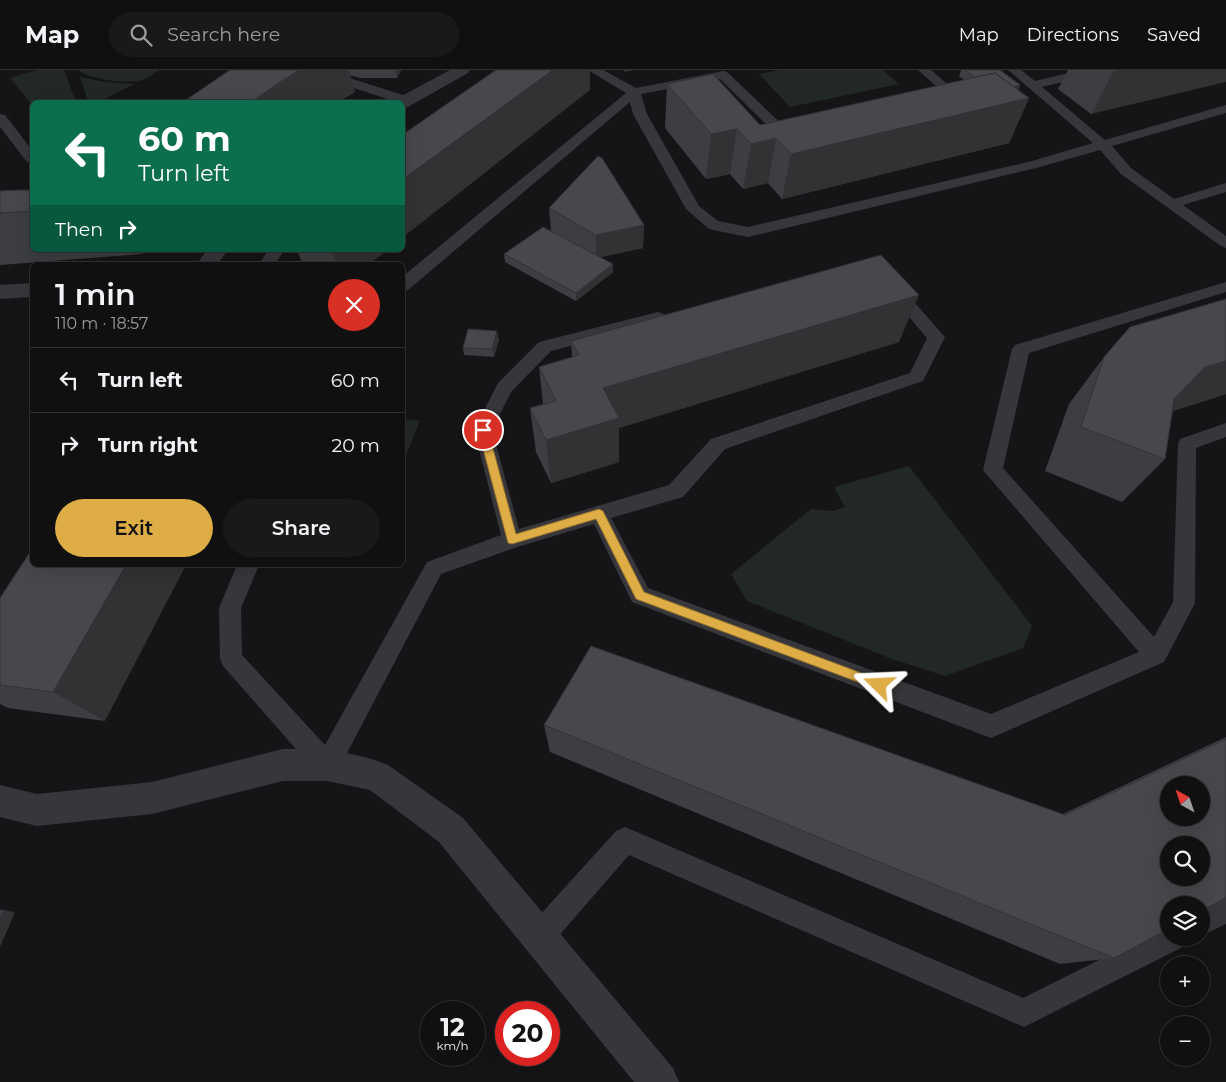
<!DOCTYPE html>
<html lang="en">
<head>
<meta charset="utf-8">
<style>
	:root { --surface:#101011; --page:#19191a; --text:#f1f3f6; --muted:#9c9d9f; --line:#303031; --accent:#dead46 }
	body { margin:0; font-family:Montserrat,sans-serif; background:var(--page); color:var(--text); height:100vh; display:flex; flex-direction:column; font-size:19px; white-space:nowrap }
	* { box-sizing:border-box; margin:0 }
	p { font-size:16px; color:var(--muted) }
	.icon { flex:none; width:28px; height:28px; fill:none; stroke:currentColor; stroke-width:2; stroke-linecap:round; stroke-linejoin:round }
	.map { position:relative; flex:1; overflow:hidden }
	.panel { position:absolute; left:30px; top:192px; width:375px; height:305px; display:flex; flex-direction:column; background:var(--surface); border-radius:8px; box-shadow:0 5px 20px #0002,0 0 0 1px var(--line) }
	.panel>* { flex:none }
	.banner { position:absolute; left:30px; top:30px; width:375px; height:152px; border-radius:8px; box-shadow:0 5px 20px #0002,0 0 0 1px var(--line); background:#0b6e4f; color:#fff; overflow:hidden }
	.needle { width:32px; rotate:320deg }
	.tools { position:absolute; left:1160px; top:706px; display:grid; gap:10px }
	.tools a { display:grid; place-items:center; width:50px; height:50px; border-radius:50%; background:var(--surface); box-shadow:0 5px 20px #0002,0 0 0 1px var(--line); font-size:25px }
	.speed { position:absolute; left:420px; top:931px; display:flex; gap:10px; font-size:25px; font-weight:700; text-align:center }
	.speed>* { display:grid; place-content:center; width:65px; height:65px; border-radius:50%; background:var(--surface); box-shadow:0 5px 20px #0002,0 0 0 1px var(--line); line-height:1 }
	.speed small { font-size:12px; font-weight:400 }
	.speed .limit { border:8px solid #d22; background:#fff; color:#111 }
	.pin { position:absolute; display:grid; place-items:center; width:42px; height:42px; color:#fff; margin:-21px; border:2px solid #fff; border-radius:50%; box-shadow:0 1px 5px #0007 }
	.me { position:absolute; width:55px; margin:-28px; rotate:291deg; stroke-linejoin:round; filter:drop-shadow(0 0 4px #0008) }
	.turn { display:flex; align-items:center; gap:18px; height:105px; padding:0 25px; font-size:22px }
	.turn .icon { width:65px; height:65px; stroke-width:2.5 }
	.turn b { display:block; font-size:35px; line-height:42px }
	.then { display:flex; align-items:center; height:48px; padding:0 25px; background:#0003; gap:10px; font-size:19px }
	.round { display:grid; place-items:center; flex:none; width:52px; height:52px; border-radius:26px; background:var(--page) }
	.headline { display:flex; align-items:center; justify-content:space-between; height:85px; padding:0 25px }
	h1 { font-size:30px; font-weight:600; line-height:38px }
	.cta { display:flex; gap:10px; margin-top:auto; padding:10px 25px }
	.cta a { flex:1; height:58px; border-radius:30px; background:var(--accent); color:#111; font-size:20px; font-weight:600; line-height:58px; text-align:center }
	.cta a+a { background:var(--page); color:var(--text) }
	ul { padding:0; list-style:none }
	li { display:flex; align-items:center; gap:15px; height:65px; padding:0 25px; border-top:1px solid var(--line) }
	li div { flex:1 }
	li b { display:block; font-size:19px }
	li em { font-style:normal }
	header { display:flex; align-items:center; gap:30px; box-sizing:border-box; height:70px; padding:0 25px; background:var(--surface); border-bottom:1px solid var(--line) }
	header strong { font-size:24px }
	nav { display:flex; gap:28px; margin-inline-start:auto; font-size:18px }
	.search { width:350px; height:45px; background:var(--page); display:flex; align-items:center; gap:12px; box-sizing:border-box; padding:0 18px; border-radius:28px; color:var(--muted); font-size:19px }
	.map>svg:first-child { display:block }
	.green { fill:#222823 }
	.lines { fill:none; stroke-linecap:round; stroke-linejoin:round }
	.service { fill:#37373b; fill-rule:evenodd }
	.minor { fill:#37373b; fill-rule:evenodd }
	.wall { fill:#3d3e41 }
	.shaded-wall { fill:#323235 }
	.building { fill:#47484c; stroke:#323235; fill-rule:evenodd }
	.route { fill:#dead46; stroke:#90702e }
</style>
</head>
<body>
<header>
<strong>Map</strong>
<div class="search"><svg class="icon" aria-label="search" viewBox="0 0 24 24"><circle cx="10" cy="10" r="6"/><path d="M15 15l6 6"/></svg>Search here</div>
<nav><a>Map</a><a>Directions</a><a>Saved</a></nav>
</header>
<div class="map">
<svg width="1226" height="1012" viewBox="0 0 1226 1012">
	<rect width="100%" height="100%" fill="#151517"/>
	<path class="green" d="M 36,0 L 64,0 L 76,32 L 32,32 L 32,35 L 10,8 Z
		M 78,0 L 160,0 C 154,3 145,10 138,11 C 121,13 93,10 78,0 Z
		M 780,0 L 883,0 L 899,14 L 790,37 L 759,4 Z
		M 80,7 L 105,12 L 134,14 L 99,32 L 88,32 Z
		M 403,349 L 420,351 L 403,393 L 402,349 Z
		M 909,396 L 1032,556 L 1023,578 L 945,606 L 892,589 L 747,531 L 731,504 L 811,439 L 833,441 L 845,437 L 834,417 Z"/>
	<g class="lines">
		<path class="service" d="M 307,0 L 325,0 L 412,28 L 413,31 L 412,34 L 402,34 L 309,3 Z
			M 588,0 L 603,0 L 636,18 L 723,1 L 727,2 L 793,65 L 798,66 L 800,69 C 796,74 791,74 785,73 L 720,9 L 641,24 L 647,44 L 699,136 L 718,151 L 748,157 L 1032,91 L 1093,73 L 1008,0 L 1021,0 L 1035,11 L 1081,0 L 1102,0 L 1100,3 L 1042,17 L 1105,70 L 1226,35 L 1226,43 L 1112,76 L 1131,98 L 1174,129 L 1226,113 L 1226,122 L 1183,135 L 1226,166 L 1226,178 L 1221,176 L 1121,104 L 1100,80 L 1036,98 L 748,167 L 713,160 L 708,158 L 686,139 L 633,44 L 630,32 L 408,220 L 402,221 L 402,207 L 626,23 Z
			M 918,0 L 931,0 L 968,32 L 962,36 L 954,35 L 953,31 Z
			M 0,44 L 5,45 L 32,80 L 32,93 L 27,92 L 0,57 Z
			M 269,180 L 285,180 L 274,195 L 258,195 Z
			M 1226,212 L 1226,222 L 1029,283 L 1003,398 L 1154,567 L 1173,532 L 1178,374 L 1180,369 L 1226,353 L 1226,367 L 1196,378 L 1195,533 L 1164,592 L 991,668 L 632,532 L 594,454 L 514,478 L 441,504 L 336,704 L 327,707 L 318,704 L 223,596 L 220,589 L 219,538 L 237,495 L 259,495 L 241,538 L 242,585 L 325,675 L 427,492 L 501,465 L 474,360 L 498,313 L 539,272 L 658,242 L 664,244 L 666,248 L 664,252 L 551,281 L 511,322 L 492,360 L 519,459 L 669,415 L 711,369 L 910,303 L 927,268 L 886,220 L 888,216 L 894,215 L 900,216 L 945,267 L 923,311 L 725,379 L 683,427 L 611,448 L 648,518 L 991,644 L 1139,582 L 983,400 L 1012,279 L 1015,275 Z
			M 625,757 L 1023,928 L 1169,855 L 1169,868 L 1185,868 L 1181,878 L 1024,957 L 629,785 L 549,877 L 539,881 L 529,877 L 525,867 L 529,857 L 616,761 Z
			M 1226,825 L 1226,854 L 1201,866 L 1201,837 Z"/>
		<path class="minor" d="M 450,0 L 470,0 L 468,3 L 408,37 L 402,38 L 402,32 L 394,32 L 396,29 Z
			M 207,180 L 228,180 L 217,195 L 196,195 Z
			M 32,213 L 32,227 L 0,229 L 0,215 Z
			M 283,679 C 319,679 355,681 388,695 L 463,748 L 673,998 L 679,1012 L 634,1012 L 439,772 L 370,720 L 327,711 L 283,711 L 152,744 L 37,756 L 0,747 L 0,715 L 37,724 L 152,712 Z"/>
	</g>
	<path class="wall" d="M 230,0 L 401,0 L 397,8 L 360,8 L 350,5 L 355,22 L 338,32 L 183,32 Z
		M 961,0 L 1000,0 L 1020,15 L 1018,20 L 1029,28 L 1009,73 L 782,129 L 768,113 L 743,119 L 730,104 L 706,109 L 665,58 L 667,14 L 760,55 L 964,10 L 959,6 Z
		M 1068,0 L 1226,0 L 1091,44 L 1058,19 Z
		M 32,120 L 32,180 L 148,180 L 142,184 L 0,195 L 0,121 Z
		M 549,138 L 644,155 L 643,178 L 601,187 L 613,202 L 576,231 L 505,192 L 504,184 L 551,161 Z
		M 297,180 L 387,180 L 368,195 L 303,195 Z
		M 1226,229 L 1226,324 L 1173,341 L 1165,389 L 1122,432 L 1045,401 L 1069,334 L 1104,287 Z
		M 499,269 L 494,287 L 464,285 L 463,278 Z
		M 571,271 L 899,272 L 619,358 L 619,392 L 551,413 L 536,382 L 530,338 L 543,334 L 539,297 L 572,287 Z
		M 0,528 L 105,651 L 8,638 L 0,634 Z
		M 544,655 L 1063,744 L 1226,667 L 1226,828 L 1114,888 L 1060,894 L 550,682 Z"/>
	<path class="shaded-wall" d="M 299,0 L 349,0 L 355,22 L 338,32 L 251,32 L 280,12 Z
		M 395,0 L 401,0 L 397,8 Z
		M 553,0 L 590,0 L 590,20 L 402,168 L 402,110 Z
		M 624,0 L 634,0 L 624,2 Z
		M 1114,0 L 1226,0 L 1226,12 L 1091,44 Z
		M 1020,15 L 1017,23 L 992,21 Z
		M 1029,28 L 1009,73 L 782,129 L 791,84 Z
		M 737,59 L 730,104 L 706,109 L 711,64 Z
		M 776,68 L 768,113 L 743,119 L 751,74 Z
		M 644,155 L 643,178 L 596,188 L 596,165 Z
		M 140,180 L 148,180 L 142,184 Z
		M 331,180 L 387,180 L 368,195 L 337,195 Z
		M 613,194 L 613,202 L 576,231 L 576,223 Z
		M 919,225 L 899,272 L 619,358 L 619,392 L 551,413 L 546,370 L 603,318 Z
		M 497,261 L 499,269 L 494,287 L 492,279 Z
		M 1226,291 L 1226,324 L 1163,344 L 1174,329 L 1205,297 Z
		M 126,495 L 186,495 L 105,651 L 53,622 Z
		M 4,840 L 15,842 L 0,877 L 0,849 Z"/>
	<path class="building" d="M 230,0 L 299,0 L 280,12 L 251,32 L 183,32 Z
		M 496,0 L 553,0 L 402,110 L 402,65 Z
		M 965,0 L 1000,0 L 1020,15 L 1014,17 L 995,3 L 974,7 Z
		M 995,3 L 1029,28 L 791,84 L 776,68 L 751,74 L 737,59 L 711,64 L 667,14 L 713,4 L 760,55 Z
		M 598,86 L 602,88 L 644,155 L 596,165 L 549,138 Z
		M 19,120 L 32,120 L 32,141 L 0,143 L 0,121 Z
		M 543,157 L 613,194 L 576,223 L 504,184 Z
		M 881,185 L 919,225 L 603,318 L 619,348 L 546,370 L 530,338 L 556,331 L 539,297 L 579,285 L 571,271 Z
		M 1226,229 L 1226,291 L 1205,297 L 1174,329 L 1165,389 L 1081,357 L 1104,287 L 1130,257 Z
		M 468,259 L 497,261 L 492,279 L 463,278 Z
		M 32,479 L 32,495 L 126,495 L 53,622 L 0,615 L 0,528 Z
		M 591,576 L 1065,745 L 1226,669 L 1226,828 L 1201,841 L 1201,835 L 1169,835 L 1169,859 L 1114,888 L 544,655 ZM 1169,715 L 1201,715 L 1201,748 L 1169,748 ZM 1169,775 L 1201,775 L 1201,808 L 1169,808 Z
		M 0,840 L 4,840 L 0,849 Z"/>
	<path class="route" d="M 483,356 L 488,360 L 516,464 L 599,439 L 603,441 L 644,522 L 883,611 L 885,615 L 883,619 L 879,620 L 636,529 L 596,449 L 512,474 L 508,473 L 478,360 Z"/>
</svg>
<div class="tools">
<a><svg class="needle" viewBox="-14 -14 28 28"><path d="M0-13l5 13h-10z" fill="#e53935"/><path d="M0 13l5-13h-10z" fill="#9c9d9f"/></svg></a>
<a><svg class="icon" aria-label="search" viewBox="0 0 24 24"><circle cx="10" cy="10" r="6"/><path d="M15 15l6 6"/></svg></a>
<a><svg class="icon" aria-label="layers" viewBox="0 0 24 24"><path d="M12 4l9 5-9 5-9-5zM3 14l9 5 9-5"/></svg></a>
<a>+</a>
<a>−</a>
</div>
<div class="speed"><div>12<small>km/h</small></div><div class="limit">20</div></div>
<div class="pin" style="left:483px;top:360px;background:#d93025"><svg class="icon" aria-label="arrive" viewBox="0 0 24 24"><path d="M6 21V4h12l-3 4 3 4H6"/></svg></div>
<svg class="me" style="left:879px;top:615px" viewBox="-20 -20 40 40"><path d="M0-17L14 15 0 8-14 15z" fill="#dead46" stroke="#fff" stroke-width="4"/></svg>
<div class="banner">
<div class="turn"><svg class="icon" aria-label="left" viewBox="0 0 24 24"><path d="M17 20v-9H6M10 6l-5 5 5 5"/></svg><div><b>60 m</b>Turn left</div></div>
<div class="then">Then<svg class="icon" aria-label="right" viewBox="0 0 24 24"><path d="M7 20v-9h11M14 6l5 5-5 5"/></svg></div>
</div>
<section class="panel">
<div class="headline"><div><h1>1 min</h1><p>110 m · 18:57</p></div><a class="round" style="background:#d93025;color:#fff"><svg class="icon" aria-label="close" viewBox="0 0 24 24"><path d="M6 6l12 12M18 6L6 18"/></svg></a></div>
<ul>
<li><svg class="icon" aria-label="left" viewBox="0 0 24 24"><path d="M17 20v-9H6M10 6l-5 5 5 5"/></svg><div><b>Turn left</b></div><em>60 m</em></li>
<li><svg class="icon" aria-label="right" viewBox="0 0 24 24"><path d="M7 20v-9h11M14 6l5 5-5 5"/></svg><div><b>Turn right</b></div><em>20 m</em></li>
</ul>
<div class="cta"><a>Exit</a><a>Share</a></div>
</section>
</div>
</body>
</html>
